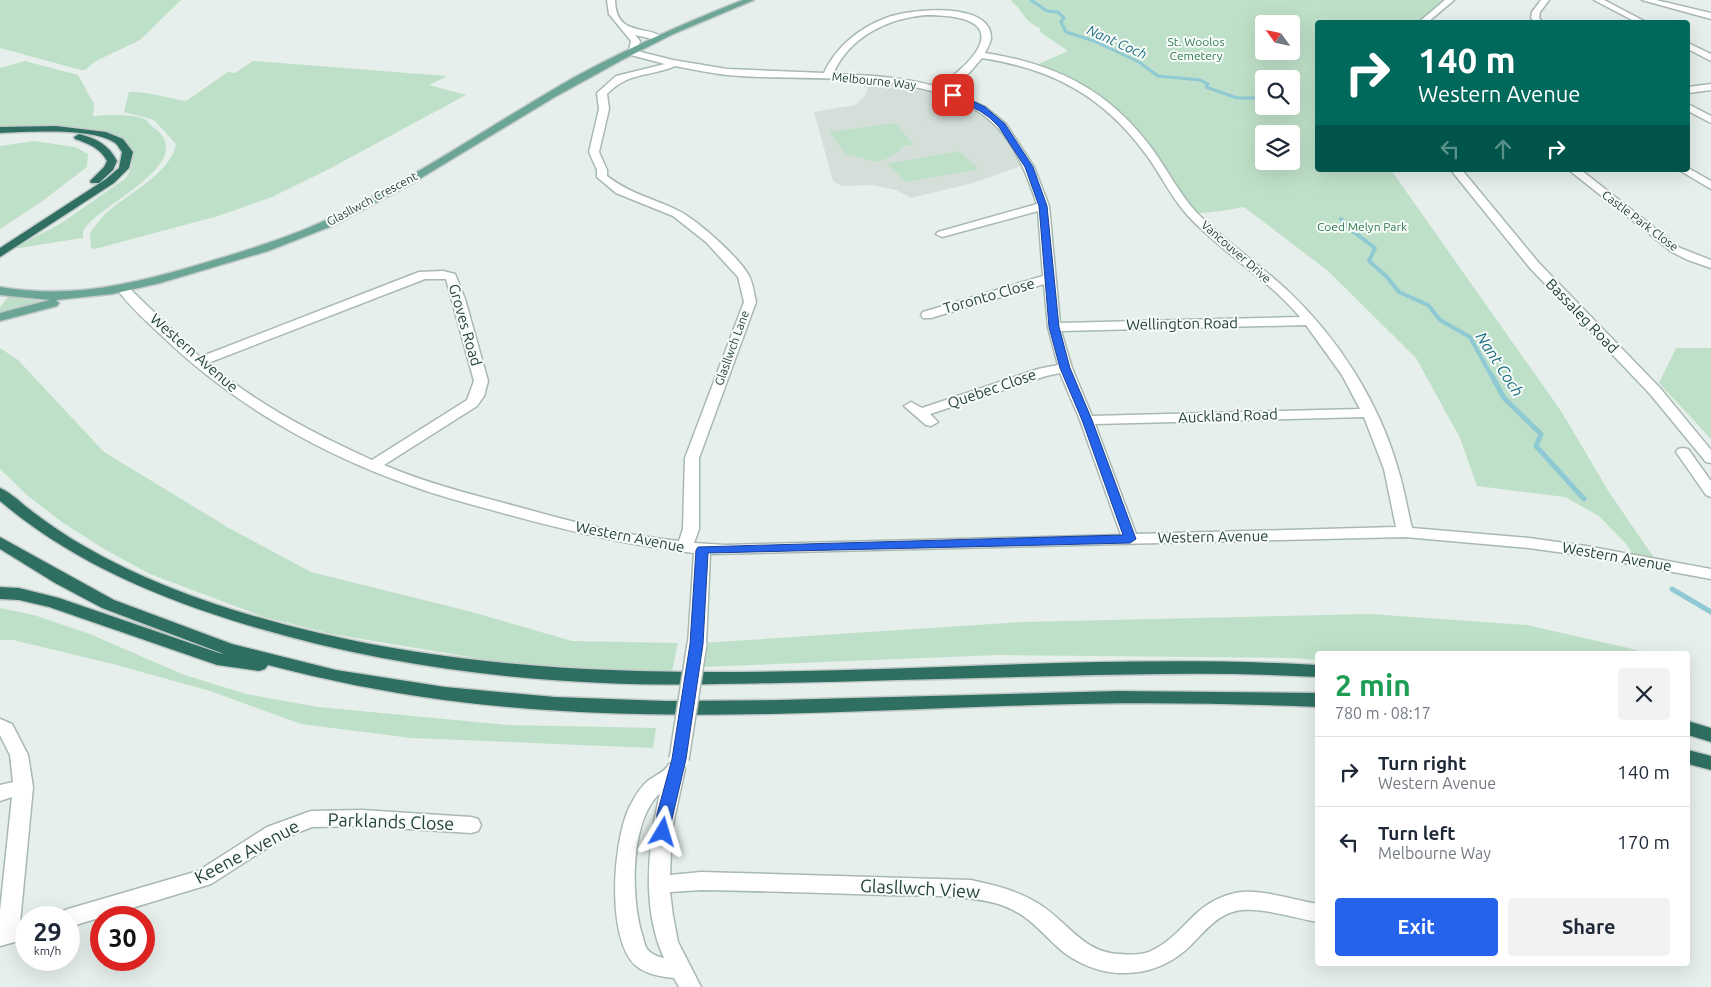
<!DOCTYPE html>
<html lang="en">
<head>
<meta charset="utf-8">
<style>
	:root { --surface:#fff; --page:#f2f2f3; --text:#1f2937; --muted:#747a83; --line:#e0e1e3; --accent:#2563eb }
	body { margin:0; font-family:Ubuntu,sans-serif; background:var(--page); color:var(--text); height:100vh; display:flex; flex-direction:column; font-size:19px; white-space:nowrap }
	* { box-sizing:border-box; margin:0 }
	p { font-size:16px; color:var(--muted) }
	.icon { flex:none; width:28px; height:28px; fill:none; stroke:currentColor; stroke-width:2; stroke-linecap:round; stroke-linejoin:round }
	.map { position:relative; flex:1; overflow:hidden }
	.drawer { position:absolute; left:1315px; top:651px; width:375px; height:315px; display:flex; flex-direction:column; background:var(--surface); border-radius:5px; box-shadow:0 5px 20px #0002 }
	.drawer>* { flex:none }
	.banner { position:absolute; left:1315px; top:20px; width:375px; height:152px; border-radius:5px; box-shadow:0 5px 20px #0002; background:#00695c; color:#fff; overflow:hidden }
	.needle { width:32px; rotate:303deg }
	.tools { position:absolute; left:1255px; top:15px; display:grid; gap:10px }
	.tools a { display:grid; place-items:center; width:45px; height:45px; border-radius:5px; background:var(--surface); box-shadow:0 5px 20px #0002; font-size:25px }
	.speed { position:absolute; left:15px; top:906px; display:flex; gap:10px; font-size:25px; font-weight:700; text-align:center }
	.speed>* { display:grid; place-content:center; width:65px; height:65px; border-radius:50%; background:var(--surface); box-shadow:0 5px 20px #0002; line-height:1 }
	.speed small { font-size:12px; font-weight:400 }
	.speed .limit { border:8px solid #d22; background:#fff; color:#111 }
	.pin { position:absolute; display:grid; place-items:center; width:42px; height:42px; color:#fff; margin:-21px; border-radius:10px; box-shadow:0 2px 8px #0006 }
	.me { position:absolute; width:55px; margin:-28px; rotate:7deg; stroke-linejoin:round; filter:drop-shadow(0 0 4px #0008) }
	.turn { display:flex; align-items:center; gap:18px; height:105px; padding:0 20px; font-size:22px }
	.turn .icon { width:65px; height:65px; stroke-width:2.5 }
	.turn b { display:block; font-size:35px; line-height:42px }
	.lanes { display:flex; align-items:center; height:48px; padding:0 20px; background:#0003; justify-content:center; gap:25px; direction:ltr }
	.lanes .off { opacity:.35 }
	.round { display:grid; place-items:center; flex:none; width:52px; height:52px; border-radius:5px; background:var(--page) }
	.overview { display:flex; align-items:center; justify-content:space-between; height:85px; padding:0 20px }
	h1 { font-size:30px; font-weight:700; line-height:38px; color:#1e9e55 }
	.action { display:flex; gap:10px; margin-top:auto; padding:10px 20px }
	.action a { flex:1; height:58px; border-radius:5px; background:var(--accent); color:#fff; font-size:20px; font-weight:700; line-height:58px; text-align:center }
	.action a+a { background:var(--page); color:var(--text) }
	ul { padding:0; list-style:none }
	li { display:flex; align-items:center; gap:15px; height:70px; padding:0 20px; border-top:1px solid var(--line) }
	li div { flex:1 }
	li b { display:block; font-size:19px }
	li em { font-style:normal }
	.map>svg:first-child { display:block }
	.built { fill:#d4dfda }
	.green { fill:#bfe0c8; fill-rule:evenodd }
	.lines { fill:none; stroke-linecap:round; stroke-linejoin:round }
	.stream-far2 { stroke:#8ec9d4; stroke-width:3 }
	.stream-far1 { stroke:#8ec9d4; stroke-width:4 }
	.stream { stroke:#8ec9d4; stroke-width:5 }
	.minor-casing { stroke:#a8b8b2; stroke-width:3 }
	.major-casing { stroke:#c2cac8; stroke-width:3 }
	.highway-casing { stroke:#c2cac8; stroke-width:3 }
	.minor { fill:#fff; fill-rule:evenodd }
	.major { fill:#6aa596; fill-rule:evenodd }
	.highway { fill:#2f6f62; fill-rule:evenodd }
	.minor-bridge-casing { stroke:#a8b8b2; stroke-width:22; stroke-linecap:butt }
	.minor-bridge { stroke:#fff; stroke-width:19 }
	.route { fill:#2563eb; stroke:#184099 }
	.labels { text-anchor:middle; stroke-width:4; stroke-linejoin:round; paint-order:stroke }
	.far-park-label { font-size:12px; fill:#2d7a4b; stroke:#f7fbf9 }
	.far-street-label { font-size:12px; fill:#24423a; stroke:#f7fbf9 }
	.far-water-label { font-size:14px; font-style:italic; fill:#1c6f80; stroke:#f7fbf9 }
	.street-label { font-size:15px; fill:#24423a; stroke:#f7fbf9 }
	.water-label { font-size:16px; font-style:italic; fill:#1c6f80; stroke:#f7fbf9 }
	.near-street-label { font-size:18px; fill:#24423a; stroke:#f7fbf9 }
</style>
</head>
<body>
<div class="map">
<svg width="1711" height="987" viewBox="0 0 1711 987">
	<rect width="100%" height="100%" fill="#e6efeb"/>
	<path class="built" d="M 872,78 L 940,90 L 993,117 L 1027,164 L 973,183 L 911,198 L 896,190 L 872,185 L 841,186 L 833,181 L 814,112 L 855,105 L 864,97 Z"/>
	<path class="green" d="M 0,0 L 181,0 L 140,40 L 96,61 L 85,70 L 81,70 L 0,48 Z
		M 1011,0 L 1450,0 L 1423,22 L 1318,22 L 1318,170 L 1391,170 L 1561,411 L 1609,492 L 1659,565 L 1637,561 L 1627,545 L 1599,516 L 1565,497 L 1477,486 L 1460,438 L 1416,358 L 1328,271 L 1244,207 L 1221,211 L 1192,214 L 1149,151 L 1107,104 L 1034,66 L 1068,51 L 1040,32 L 1040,28 C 1029,24 1026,18 1019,9 C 1017,5 1013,4 1011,0 ZM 1264,24 L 1291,24 L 1291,51 L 1264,51 ZM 1264,79 L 1291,79 L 1291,106 L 1264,106 ZM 1264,134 L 1291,134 L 1291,161 L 1264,161 Z
		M 25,61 L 78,75 L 94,104 L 93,116 C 106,115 135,113 146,120 C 149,122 151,126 154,128 C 166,135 170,149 162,161 C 145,186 110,203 88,224 L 83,231 L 83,238 L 12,249 L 60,224 L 126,178 C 163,115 31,126 0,127 L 0,68 Z
		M 253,61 L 447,76 L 429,85 L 466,95 L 329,169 L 272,197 L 218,216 L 95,249 L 91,248 L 90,233 C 95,227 99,220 105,214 C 125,195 172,173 176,144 L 154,120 L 124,112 L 129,92 C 147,91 167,98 186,101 L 228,72 L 235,73 Z
		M 895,123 L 914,145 L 903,146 L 899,151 L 888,158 L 876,162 L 846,154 L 829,132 Z
		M 34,141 L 75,147 L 88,154 L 87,167 L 41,202 L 0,229 L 0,146 Z
		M 959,151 L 979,169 L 906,182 L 887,164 Z
		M 9,296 L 42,301 L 0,314 L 0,307 Z
		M 0,348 L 18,360 L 104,452 L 229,528 L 311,572 L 472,612 L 572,641 L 678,643 L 672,671 L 580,669 L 506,663 L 332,634 L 264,617 L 150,574 L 104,549 L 62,522 L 28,496 L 0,469 Z
		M 1676,348 L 1711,348 L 1711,439 L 1659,383 Z
		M 0,608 L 34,615 L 90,634 L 182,674 L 246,694 L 318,707 L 508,725 L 656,728 L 653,748 L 411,738 L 301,724 L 210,691 L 113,664 L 13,640 L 0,640 Z
		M 1370,614 L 1527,625 L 1654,654 L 1318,654 L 1317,660 L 1295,658 L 998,655 L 701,667 L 702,643 L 1022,622 Z"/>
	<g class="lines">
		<path class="stream-far2" d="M 1031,0 L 1047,11 L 1058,12 L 1064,18 L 1061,22 L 1066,32 L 1094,41 L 1139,62 L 1158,76 L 1200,80 L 1208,84 L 1206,87 L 1237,98 L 1264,98"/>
		<path class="stream-far1" d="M 1341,219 L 1350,229 L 1375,248 L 1369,261 L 1387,277 L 1399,292 L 1428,305 L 1440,320 L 1470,337 L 1491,375"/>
		<path class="stream" d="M 1491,374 L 1504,398 L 1541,434 L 1536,446 L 1584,499
			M 1672,589 L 1711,612"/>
		<g class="minor-casing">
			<path id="minor" d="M 607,0 L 615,0 C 616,37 646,25 662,37 L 658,40 L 635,35 L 640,41 L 637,51 L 673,60 L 727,69 L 824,73 C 836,47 859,28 886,18 C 907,9 993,0 991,39 C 990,43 987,49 985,53 C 1057,64 1110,91 1153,150 C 1168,171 1179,193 1196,212 C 1224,241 1258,263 1288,291 C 1338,338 1379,402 1398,469 C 1404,488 1407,508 1412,528 L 1529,538 L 1586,546 L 1711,569 L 1711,579 L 1586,556 L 1529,548 L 1405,537 L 710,554 L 706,644 L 703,648 L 697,650 L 691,648 L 688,644 L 694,553 C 630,546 568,531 506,514 C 474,505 442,497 412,486 C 320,454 231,403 161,335 C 146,321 129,306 117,289 L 123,285 L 127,286 L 200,357 L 419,272 L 443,271 L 455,274 L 465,299 L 488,381 L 484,396 L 477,406 L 384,465 C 426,483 470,494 515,506 C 569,521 624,536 679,541 L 683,529 L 685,458 L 744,302 L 738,277 L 706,242 L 673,216 L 616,193 L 597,177 L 597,170 L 589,152 L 599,109 L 597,93 L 616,76 L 665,64 L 627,54 L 626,52 L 629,50 L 631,41 L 609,14 ZM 926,15 C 1008,15 988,52 938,87 C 903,77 868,75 833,74 C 849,37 888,18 926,15 ZM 982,58 C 1052,69 1102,95 1145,153 C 1161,174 1171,198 1190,218 C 1224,254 1268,279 1300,317 L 1060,323 L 1049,206 L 1034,167 L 1006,124 L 985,107 L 946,90 L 970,72 ZM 675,66 C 692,69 710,73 727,75 C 807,83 937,65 997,127 C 1017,148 1028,178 1037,204 L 938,232 L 936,234 L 942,237 L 1038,211 L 1043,276 L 923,312 L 921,315 L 923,318 L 931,318 L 1044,284 L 1048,327 L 1058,365 L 1038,369 L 922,408 L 911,402 L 904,406 L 926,425 L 931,426 L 938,422 L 930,414 L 1046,376 L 1060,373 L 1080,420 L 1121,535 L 725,545 L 694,543 L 699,529 L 699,458 L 756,302 C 754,294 753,283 749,276 C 740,258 697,220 679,211 C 653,198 632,195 607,176 L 607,170 L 599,152 L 609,109 L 607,94 C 628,72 649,77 675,66 ZM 425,279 L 446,279 L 474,381 L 467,400 L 372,460 C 314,434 257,404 208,363 ZM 1306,325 L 1342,375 L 1360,409 L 1092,416 L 1072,368 L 1061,331 ZM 1364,417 L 1384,469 L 1396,527 L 1136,534 L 1095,424 Z
				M 1445,0 L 1454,0 L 1428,22 L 1419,22 Z
				M 1541,0 L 1549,0 L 1540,12 L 1539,18 L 1543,22 L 1535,22 L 1531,18 L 1532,12 Z
				M 1594,0 L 1604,0 L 1646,22 L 1636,22 Z
				M 1642,0 L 1656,0 L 1711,13 L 1711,19 Z
				M 1688,43 L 1711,54 L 1711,61 L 1688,49 Z
				M 1711,84 L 1711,90 L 1688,93 L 1688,87 Z
				M 1688,104 L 1711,116 L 1711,123 L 1688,111 Z
				M 1688,168 L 1711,181 L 1711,189 L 1679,170 L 1688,170 Z
				M 1451,170 L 1462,170 L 1538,262 L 1660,388 L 1711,450 L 1711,463 L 1706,462 L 1650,394 L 1530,268 Z
				M 1569,170 L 1581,170 L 1680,248 L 1711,260 L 1711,268 L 1688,260 L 1672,252 Z
				M 1683,448 L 1688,449 L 1711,481 L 1711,497 L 1706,495 L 1676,452 L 1678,449 Z
				M 0,719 L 12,724 L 28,755 L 33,787 L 20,923 L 26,921 L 26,939 L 0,946 L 0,911 L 12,797 L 0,801 L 0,785 L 13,782 L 10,755 L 0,735 Z
				M 676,762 L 683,764 L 685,769 L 672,829 L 670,875 L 701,872 L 971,880 C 994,885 1019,891 1039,904 C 1068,922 1084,954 1121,954 C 1131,955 1142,955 1151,951 C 1184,936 1192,903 1235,893 C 1259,888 1293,900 1318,904 L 1318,922 C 1294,918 1259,906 1236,911 C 1217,915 1204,932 1191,945 C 1172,964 1148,974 1120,973 C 1101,973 1076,963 1061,950 C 1038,930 1027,912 995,903 C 960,894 922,896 886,895 C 824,893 763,891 701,890 L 670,892 L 673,916 L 678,942 L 701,987 L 679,987 L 674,978 C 661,977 645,974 635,965 C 606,937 613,842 629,808 C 634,798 640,787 649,780 C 656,775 665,772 669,764 ZM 660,793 C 648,845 641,908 664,958 C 658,957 651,954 647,949 C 644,944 643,936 641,931 C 631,894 630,821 660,793 Z
				M 362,810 L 471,817 L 478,819 L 481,825 L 478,831 L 471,833 L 362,826 L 312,827 L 281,839 L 211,884 L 69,927 L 69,918 L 58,918 L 61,912 L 68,909 L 198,871 L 267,827 L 311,811 Z"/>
		</g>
		<g class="major-casing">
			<path id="major" d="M 743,0 L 754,0 L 673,34 L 622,60 L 553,98 L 411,184 L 332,226 L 268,251 L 160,283 L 112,294 L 56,300 L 59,303 L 57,306 L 0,321 L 0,313 L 50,300 L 0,295 L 0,287 C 67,298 120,287 184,269 C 239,253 294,237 345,211 C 424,172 496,122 573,78 C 628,48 684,23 743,0 Z"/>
		</g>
		<g class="highway-casing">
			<path id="highway" d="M 56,126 L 106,132 L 123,139 L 133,152 L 129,168 L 114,183 L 0,257 L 0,248 L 106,179 L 119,168 L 122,152 C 120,150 118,145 115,143 C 92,127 28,132 0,133 L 0,127 Z
				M 79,134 C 96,138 109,145 117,161 L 113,170 L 99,183 L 91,183 L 90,181 L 104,167 L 107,161 C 100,148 89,144 75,139 L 74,137 Z
				M 0,488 C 12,493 22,504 33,512 C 49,524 66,536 84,546 C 156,588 238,614 319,633 C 647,710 985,646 1318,665 L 1318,677 C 1231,672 1145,674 1059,676 C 966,678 873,681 780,683 C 721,684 662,686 603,683 C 483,678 363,660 247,625 C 158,598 72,562 0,501 Z
				M 0,537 L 114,600 L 232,644 L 336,670 L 445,687 L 555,697 L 666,701 L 778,700 L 1118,691 L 1318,693 L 1318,707 C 1224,703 1130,702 1037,705 C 840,711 640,726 444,700 C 384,692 326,680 268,665 L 265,669 L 259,671 L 217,665 L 49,607 L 19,600 L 0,599 L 0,587 L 19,588 L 59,598 L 219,653 L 224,654 L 102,608 L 55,583 L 0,549 Z
				M 1688,721 L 1711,728 L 1711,742 L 1688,735 Z
				M 1688,750 L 1711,756 L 1711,770 L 1688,764 Z"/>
		</g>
		<use href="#minor" class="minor"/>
		<use href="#major" class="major"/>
		<use href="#highway" class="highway"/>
		<g class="minor-bridge-casing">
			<path id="minor-bridge" d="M 679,759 L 697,644"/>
		</g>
		<use href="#minor-bridge" class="minor-bridge"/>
	</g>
	<path class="route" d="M 950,93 L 956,93 L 985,107 L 1005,124 L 1033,167 L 1047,206 L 1059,327 L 1070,368 L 1092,420 L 1136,539 L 1130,543 L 708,553 L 703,644 L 686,759 L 668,836 L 663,838 L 658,836 L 656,832 L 657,814 L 672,759 L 690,644 L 696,550 L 698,547 L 1123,535 L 1082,420 L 1060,368 L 1049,327 L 1039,206 L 1025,167 L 999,127 L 990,118 L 980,111 L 950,96 Z"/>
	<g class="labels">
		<g class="far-park-label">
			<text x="1196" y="46">St. Woolos<tspan x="1196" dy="14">Cemetery</tspan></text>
			<text x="1362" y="231">Coed Melyn Park</text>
		</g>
		<g class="far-street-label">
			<text transform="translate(874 81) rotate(6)" y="4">Melbourne Way</text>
			<text transform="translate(372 199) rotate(-28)" y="4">Glasllwch Crescent</text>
			<text transform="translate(1640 221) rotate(37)" y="4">Castle Park Close</text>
			<text transform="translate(1236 252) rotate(41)" y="4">Vancouver Drive</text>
			<text transform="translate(732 348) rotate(-70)" y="4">Glasllwch Lane</text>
		</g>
		<g class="far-water-label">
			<text transform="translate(1117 42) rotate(24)" y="5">Nant Coch</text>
		</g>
		<g class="street-label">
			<text transform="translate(989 296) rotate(-16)" y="5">Toronto Close</text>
			<text transform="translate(1582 316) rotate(46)" y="5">Bassaleg Road</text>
			<text transform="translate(1182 324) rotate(-1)" y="5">Wellington Road</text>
			<text transform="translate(465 325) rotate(74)" y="5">Groves Road</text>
			<text transform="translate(194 353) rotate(41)" y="5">Western Avenue</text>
			<text transform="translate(992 389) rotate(-19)" y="5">Quebec Close</text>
			<text transform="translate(1228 416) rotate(-2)" y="5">Auckland Road</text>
			<text transform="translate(630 537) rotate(11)" y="5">Western Avenue</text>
			<text transform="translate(1213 537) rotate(-1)" y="5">Western Avenue</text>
			<text transform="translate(1617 557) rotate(10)" y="5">Western Avenue</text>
		</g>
		<g class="water-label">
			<text transform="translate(1500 364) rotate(57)" y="6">Nant Coch</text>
		</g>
		<g class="near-street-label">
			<text transform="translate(391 822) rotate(2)" y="6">Parklands Close</text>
			<text transform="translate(247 852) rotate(-28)" y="6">Keene Avenue</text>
			<text transform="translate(920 889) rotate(3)" y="6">Glasllwch View</text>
		</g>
	</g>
</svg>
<div class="tools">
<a><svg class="needle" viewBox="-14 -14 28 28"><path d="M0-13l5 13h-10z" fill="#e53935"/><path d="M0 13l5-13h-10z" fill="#747a83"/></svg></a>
<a><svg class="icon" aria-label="search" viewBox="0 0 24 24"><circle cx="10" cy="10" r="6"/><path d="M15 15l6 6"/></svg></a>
<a><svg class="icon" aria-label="layers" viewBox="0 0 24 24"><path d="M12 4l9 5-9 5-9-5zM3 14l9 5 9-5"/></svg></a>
</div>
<div class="speed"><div>29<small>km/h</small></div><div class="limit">30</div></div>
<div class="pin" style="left:953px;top:95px;background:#d93025"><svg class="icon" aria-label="arrive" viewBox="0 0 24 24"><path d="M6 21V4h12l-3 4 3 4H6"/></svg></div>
<svg class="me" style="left:663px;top:832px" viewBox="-20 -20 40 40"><path d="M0-17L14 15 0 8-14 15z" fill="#2563eb" stroke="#fff" stroke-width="4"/></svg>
<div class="banner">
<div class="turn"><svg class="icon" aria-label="right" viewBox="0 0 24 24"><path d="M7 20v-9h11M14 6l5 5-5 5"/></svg><div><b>140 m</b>Western Avenue</div></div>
<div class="lanes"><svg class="icon off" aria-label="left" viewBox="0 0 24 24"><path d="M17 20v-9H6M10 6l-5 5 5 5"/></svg><svg class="icon off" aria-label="ahead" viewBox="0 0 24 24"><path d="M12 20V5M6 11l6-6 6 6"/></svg><svg class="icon" aria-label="right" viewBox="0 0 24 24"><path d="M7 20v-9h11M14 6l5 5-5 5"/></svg></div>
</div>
<section class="drawer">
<div class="overview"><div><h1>2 min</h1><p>780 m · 08:17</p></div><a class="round"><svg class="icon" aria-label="close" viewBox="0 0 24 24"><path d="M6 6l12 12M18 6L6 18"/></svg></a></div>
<ul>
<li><svg class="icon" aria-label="right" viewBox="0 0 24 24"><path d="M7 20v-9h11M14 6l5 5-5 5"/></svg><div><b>Turn right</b><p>Western Avenue</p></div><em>140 m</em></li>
<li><svg class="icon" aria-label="left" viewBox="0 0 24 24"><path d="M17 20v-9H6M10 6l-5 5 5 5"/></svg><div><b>Turn left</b><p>Melbourne Way</p></div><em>170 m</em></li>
</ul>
<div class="action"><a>Exit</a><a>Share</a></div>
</section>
</div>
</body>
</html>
